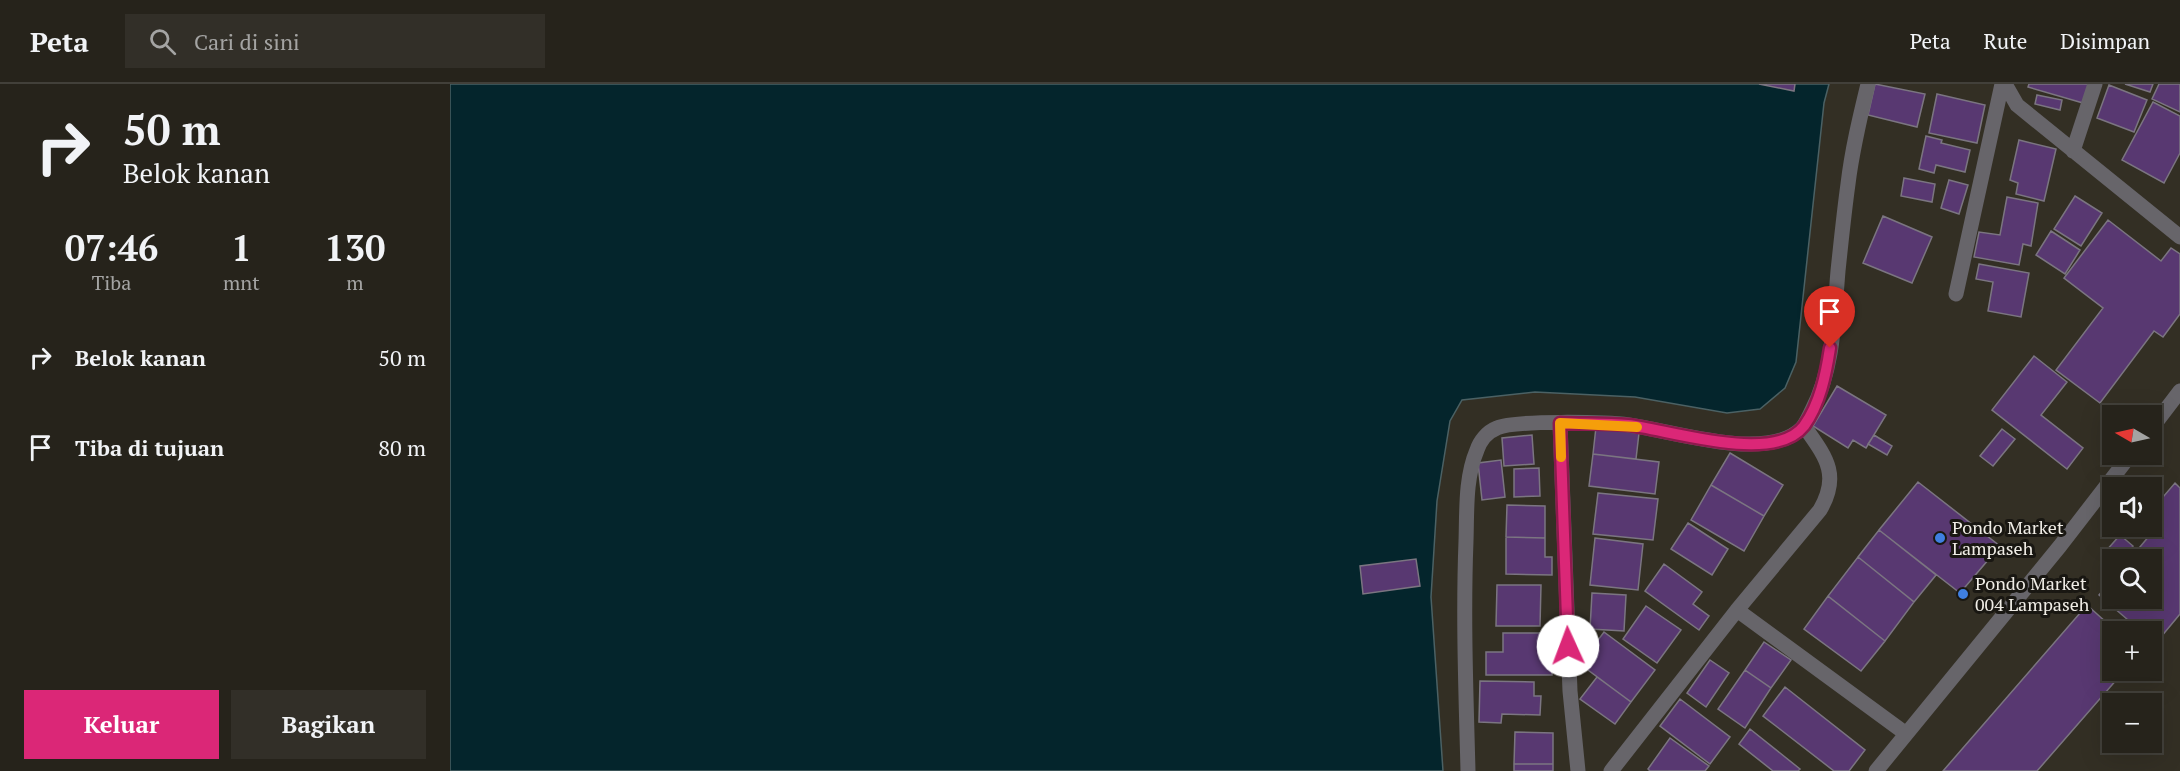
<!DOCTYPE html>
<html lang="id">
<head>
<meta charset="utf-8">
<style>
	:root { --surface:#26231b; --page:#322f28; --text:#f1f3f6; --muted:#a4a4a3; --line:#42403a; --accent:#db2777 }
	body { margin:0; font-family:"PT Serif",serif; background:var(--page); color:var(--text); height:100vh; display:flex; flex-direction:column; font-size:22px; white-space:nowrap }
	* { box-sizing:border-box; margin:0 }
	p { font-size:20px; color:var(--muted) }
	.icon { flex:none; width:33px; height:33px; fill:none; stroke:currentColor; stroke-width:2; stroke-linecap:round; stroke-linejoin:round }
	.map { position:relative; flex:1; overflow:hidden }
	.sheet { display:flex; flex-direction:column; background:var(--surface); width:450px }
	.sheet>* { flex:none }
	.banner { background:#26231b; color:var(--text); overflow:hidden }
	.needle { width:39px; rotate:279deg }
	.tools { position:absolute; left:1652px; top:321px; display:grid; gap:12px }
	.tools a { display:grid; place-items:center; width:60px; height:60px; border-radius:0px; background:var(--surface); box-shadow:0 6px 24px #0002,0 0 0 2px var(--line); font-size:30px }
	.pin { position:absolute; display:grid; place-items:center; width:51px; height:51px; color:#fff; margin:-62px -26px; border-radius:50% 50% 50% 0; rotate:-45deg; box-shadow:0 0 6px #0007 }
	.pin .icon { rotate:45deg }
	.me { position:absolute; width:66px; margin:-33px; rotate:358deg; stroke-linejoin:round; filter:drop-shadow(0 0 4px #0008) }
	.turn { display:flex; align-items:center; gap:21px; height:126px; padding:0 24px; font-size:27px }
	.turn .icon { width:78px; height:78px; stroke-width:2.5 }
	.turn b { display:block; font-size:42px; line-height:51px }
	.eta { display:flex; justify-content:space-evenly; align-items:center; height:102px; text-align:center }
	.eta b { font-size:36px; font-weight:700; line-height:42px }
	.cta { display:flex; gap:12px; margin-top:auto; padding:12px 24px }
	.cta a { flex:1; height:69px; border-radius:0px; background:var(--accent); color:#fff; font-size:24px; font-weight:700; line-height:69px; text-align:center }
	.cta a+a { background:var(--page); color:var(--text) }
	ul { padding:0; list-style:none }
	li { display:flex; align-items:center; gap:18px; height:90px; padding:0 24px }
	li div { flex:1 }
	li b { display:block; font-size:22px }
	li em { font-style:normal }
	header { display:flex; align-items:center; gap:36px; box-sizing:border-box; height:84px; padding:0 30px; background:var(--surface); border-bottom:2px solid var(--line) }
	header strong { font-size:28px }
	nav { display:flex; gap:33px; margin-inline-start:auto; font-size:21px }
	.search { width:420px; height:54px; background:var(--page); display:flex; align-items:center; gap:15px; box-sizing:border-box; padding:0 21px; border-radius:0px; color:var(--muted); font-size:22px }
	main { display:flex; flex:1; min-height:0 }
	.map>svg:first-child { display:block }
	.water { fill:#04252c; stroke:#4b6164; stroke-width:1.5 }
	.building { fill:#583871; stroke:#7b7581; stroke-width:1.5 }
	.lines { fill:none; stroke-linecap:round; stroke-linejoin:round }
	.minor { stroke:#67656a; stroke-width:15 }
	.tertiary { stroke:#67656a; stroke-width:15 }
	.route-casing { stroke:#8e194d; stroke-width:15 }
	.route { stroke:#db2777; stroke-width:10 }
	.slow { stroke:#f59e0b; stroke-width:10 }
	.shop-dot { fill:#3f7fe0; stroke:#191712; stroke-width:2 }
	.labels { text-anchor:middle; stroke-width:6; stroke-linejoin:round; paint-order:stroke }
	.poi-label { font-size:18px; fill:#f0ede6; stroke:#191712; text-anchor:start }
</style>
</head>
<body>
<header>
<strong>Peta</strong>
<div class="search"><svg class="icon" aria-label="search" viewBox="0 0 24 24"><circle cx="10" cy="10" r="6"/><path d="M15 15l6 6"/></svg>Cari di sini</div>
<nav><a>Peta</a><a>Rute</a><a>Disimpan</a></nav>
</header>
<main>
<section class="sheet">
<div class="banner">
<div class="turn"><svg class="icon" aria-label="right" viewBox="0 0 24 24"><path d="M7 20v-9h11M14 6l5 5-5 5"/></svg><div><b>50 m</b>Belok kanan</div></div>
</div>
<div class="eta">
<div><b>07:46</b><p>Tiba</p></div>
<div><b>1</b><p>mnt</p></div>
<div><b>130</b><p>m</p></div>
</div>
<ul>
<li><svg class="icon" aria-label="right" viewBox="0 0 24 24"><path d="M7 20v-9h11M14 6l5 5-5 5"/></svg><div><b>Belok kanan</b></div><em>50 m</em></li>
<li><svg class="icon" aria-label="arrive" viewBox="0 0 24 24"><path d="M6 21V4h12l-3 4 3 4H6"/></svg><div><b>Tiba di tujuan</b></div><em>80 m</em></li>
</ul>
<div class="cta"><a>Keluar</a><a>Bagikan</a></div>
</section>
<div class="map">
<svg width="1730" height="687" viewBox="0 0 1730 687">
	<rect width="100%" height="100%" fill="#332f24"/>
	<path class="water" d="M 0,0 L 1379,0 L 1374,19 L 1346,278 L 1335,304 L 1310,325 L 1277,329 L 1185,313 L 1085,308 L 1012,316 L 1000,337 L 987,417 L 981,513 L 993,687 L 0,687 Z"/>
	<path class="building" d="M 1309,0 L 1345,0 L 1344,7 Z
		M 1425,0 L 1475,10 L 1467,43 L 1418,31 Z
		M 1579,0 L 1639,0 L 1633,19 L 1578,3 Z
		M 1675,0 L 1703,0 L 1700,8 Z
		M 1709,0 L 1730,0 L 1730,28 L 1702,15 Z
		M 1659,1 L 1697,16 L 1684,48 L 1647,34 Z
		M 1487,10 L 1535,21 L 1527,59 L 1479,49 Z
		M 1587,11 L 1612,16 L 1610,26 L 1585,20 Z
		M 1703,18 L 1730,32 L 1730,69 L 1714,99 L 1672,76 Z
		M 1476,52 L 1492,56 L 1491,59 L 1520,66 L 1515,88 L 1486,81 L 1484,89 L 1469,85 Z
		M 1569,56 L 1606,65 L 1594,117 L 1566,110 L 1568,99 L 1560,96 Z
		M 1454,94 L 1485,100 L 1482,118 L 1451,112 Z
		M 1499,96 L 1518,101 L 1509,130 L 1491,124 Z
		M 1625,112 L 1652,129 L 1631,162 L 1604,145 Z
		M 1557,113 L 1588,119 L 1581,162 L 1573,160 L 1569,181 L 1524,173 L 1529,148 L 1550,151 Z
		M 1433,132 L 1482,153 L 1462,199 L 1413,179 Z
		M 1658,136 L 1711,177 L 1721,164 L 1730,170 L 1730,230 L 1713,253 L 1704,247 L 1650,319 L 1606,286 L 1653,224 L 1614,194 Z
		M 1601,147 L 1630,166 L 1615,190 L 1586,171 Z
		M 1529,180 L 1579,189 L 1571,233 L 1538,227 L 1543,198 L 1526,195 Z
		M 1584,272 L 1617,298 L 1591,331 L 1633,364 L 1617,385 L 1542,326 Z
		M 1387,302 L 1436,331 L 1416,364 L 1403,356 L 1398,364 L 1363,342 Z
		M 1146,343 L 1189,349 L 1186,375 L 1143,370 Z
		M 1552,345 L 1565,355 L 1543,382 L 1530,372 Z
		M 1082,351 L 1084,380 L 1054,382 L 1052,354 Z
		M 1424,351 L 1442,362 L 1437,371 L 1418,360 Z
		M 1280,369 L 1333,401 L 1314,432 L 1261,401 Z
		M 1143,370 L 1209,378 L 1205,410 L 1139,402 Z
		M 1051,376 L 1055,413 L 1032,416 L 1028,379 Z
		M 1089,384 L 1090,412 L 1064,413 L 1064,385 Z
		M 1468,398 L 1550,462 L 1510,509 L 1429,446 Z
		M 1725,399 L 1730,404 L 1730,530 L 1706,559 L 1701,555 L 1701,548 L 1692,548 L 1649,511 L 1662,496 L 1662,514 L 1701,514 L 1701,476 L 1679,476 L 1710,439 L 1701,431 L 1701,427 Z
		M 1261,401 L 1314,432 L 1294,467 L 1241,436 Z
		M 1148,409 L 1208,415 L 1203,456 L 1143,450 Z
		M 1057,421 L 1095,422 L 1095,454 L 1056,453 Z
		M 1238,439 L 1278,465 L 1262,491 L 1221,465 Z
		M 1429,446 L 1486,491 L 1464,518 L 1408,473 Z
		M 1670,451 L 1683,462 L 1672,476 L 1666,476 L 1656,467 Z
		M 1056,453 L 1095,454 L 1095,473 L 1102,473 L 1102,491 L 1056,490 Z
		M 1145,454 L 1193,460 L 1188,506 L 1140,501 Z
		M 1408,473 L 1464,518 L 1435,557 L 1378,512 Z
		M 966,475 L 970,502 L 913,510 L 910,482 Z
		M 1214,480 L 1252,508 L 1243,520 L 1259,532 L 1249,546 L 1195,507 Z
		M 1047,501 L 1091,501 L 1090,542 L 1046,542 Z
		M 1142,509 L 1176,511 L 1174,547 L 1140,545 Z
		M 1378,512 L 1435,557 L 1411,587 L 1354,545 Z
		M 1637,521 L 1667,548 L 1662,548 L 1662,586 L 1675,586 L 1587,687 L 1493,687 Z
		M 1196,522 L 1231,546 L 1207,579 L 1173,555 Z
		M 1154,548 L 1205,586 L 1181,618 L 1130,580 Z
		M 1053,549 L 1102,549 L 1102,591 L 1036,591 L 1036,568 L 1053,568 Z
		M 1314,558 L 1341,576 L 1321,604 L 1295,586 Z
		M 1260,576 L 1279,589 L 1256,623 L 1237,609 Z
		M 1295,586 L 1321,604 L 1295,644 L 1268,625 Z
		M 1147,593 L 1181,618 L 1165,640 L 1130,615 Z
		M 1030,597 L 1084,598 L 1084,612 L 1091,612 L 1090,631 L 1052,630 L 1051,639 L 1029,638 Z
		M 1335,603 L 1415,666 L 1399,687 L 1384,687 L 1313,632 Z
		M 1230,615 L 1280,653 L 1260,680 L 1210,642 Z
		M 1300,645 L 1350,685 L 1348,687 L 1323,687 L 1289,660 Z
		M 1065,648 L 1103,649 L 1103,680 L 1064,680 Z
		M 1220,654 L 1259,682 L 1255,687 L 1200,687 L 1198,685 Z
		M 1064,680 L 1103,680 L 1103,687 L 1064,687 Z"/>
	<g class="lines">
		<path class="minor" d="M 1555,0 L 1567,21 L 1730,153
			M 1623,67 L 1645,0
			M 1506,210 L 1552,0
			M 1110,339 L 1120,607 L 1128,687
			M 1287,526 L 1455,649
			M 1018,687 C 1016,610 1013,534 1016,457 C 1017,428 1015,394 1027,366 C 1030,357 1037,348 1047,344 C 1065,336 1156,338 1179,341 C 1224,347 1317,379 1352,344 C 1356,339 1359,332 1362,326 C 1384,284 1384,233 1388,187 C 1391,158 1394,129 1398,100 C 1402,66 1410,33 1418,0
			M 1161,687 L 1287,526 L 1370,426 C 1391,390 1375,372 1354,342"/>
		<path class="tertiary" d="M 1701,345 L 1730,307
			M 1426,687 L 1610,462 L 1681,370"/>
	</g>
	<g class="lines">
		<g class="route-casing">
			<path id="route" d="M 1118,562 L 1110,339 C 1132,340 1156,339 1178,341 C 1220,346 1324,381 1354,342 C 1370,320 1376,290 1380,264"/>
		</g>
		<use href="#route" class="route"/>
		<path class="slow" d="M 1111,373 L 1110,339 L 1187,343"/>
	</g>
	<g class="shop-dot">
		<circle cx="1490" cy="454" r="6"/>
		<circle cx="1513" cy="510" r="6"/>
	</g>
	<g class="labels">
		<g class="poi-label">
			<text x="1502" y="450">Pondo Market<tspan x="1502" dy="21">Lampaseh</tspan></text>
			<text x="1525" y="506">Pondo Market<tspan x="1525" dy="21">004 Lampaseh</tspan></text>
		</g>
	</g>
</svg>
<div class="tools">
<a><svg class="needle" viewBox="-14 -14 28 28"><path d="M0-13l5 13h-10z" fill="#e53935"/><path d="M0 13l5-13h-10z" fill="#a4a4a3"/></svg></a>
<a><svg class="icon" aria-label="sound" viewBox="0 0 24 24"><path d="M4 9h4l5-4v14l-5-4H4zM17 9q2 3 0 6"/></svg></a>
<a><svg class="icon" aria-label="search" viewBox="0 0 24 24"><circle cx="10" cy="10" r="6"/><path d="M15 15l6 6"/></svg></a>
<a>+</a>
<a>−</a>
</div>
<div class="pin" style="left:1380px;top:264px;background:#d93025"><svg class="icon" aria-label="arrive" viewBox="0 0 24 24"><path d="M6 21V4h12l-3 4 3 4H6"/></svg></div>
<svg class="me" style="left:1118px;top:562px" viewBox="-20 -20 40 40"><circle r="19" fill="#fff"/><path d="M0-13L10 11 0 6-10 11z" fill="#db2777"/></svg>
</div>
</main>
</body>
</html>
